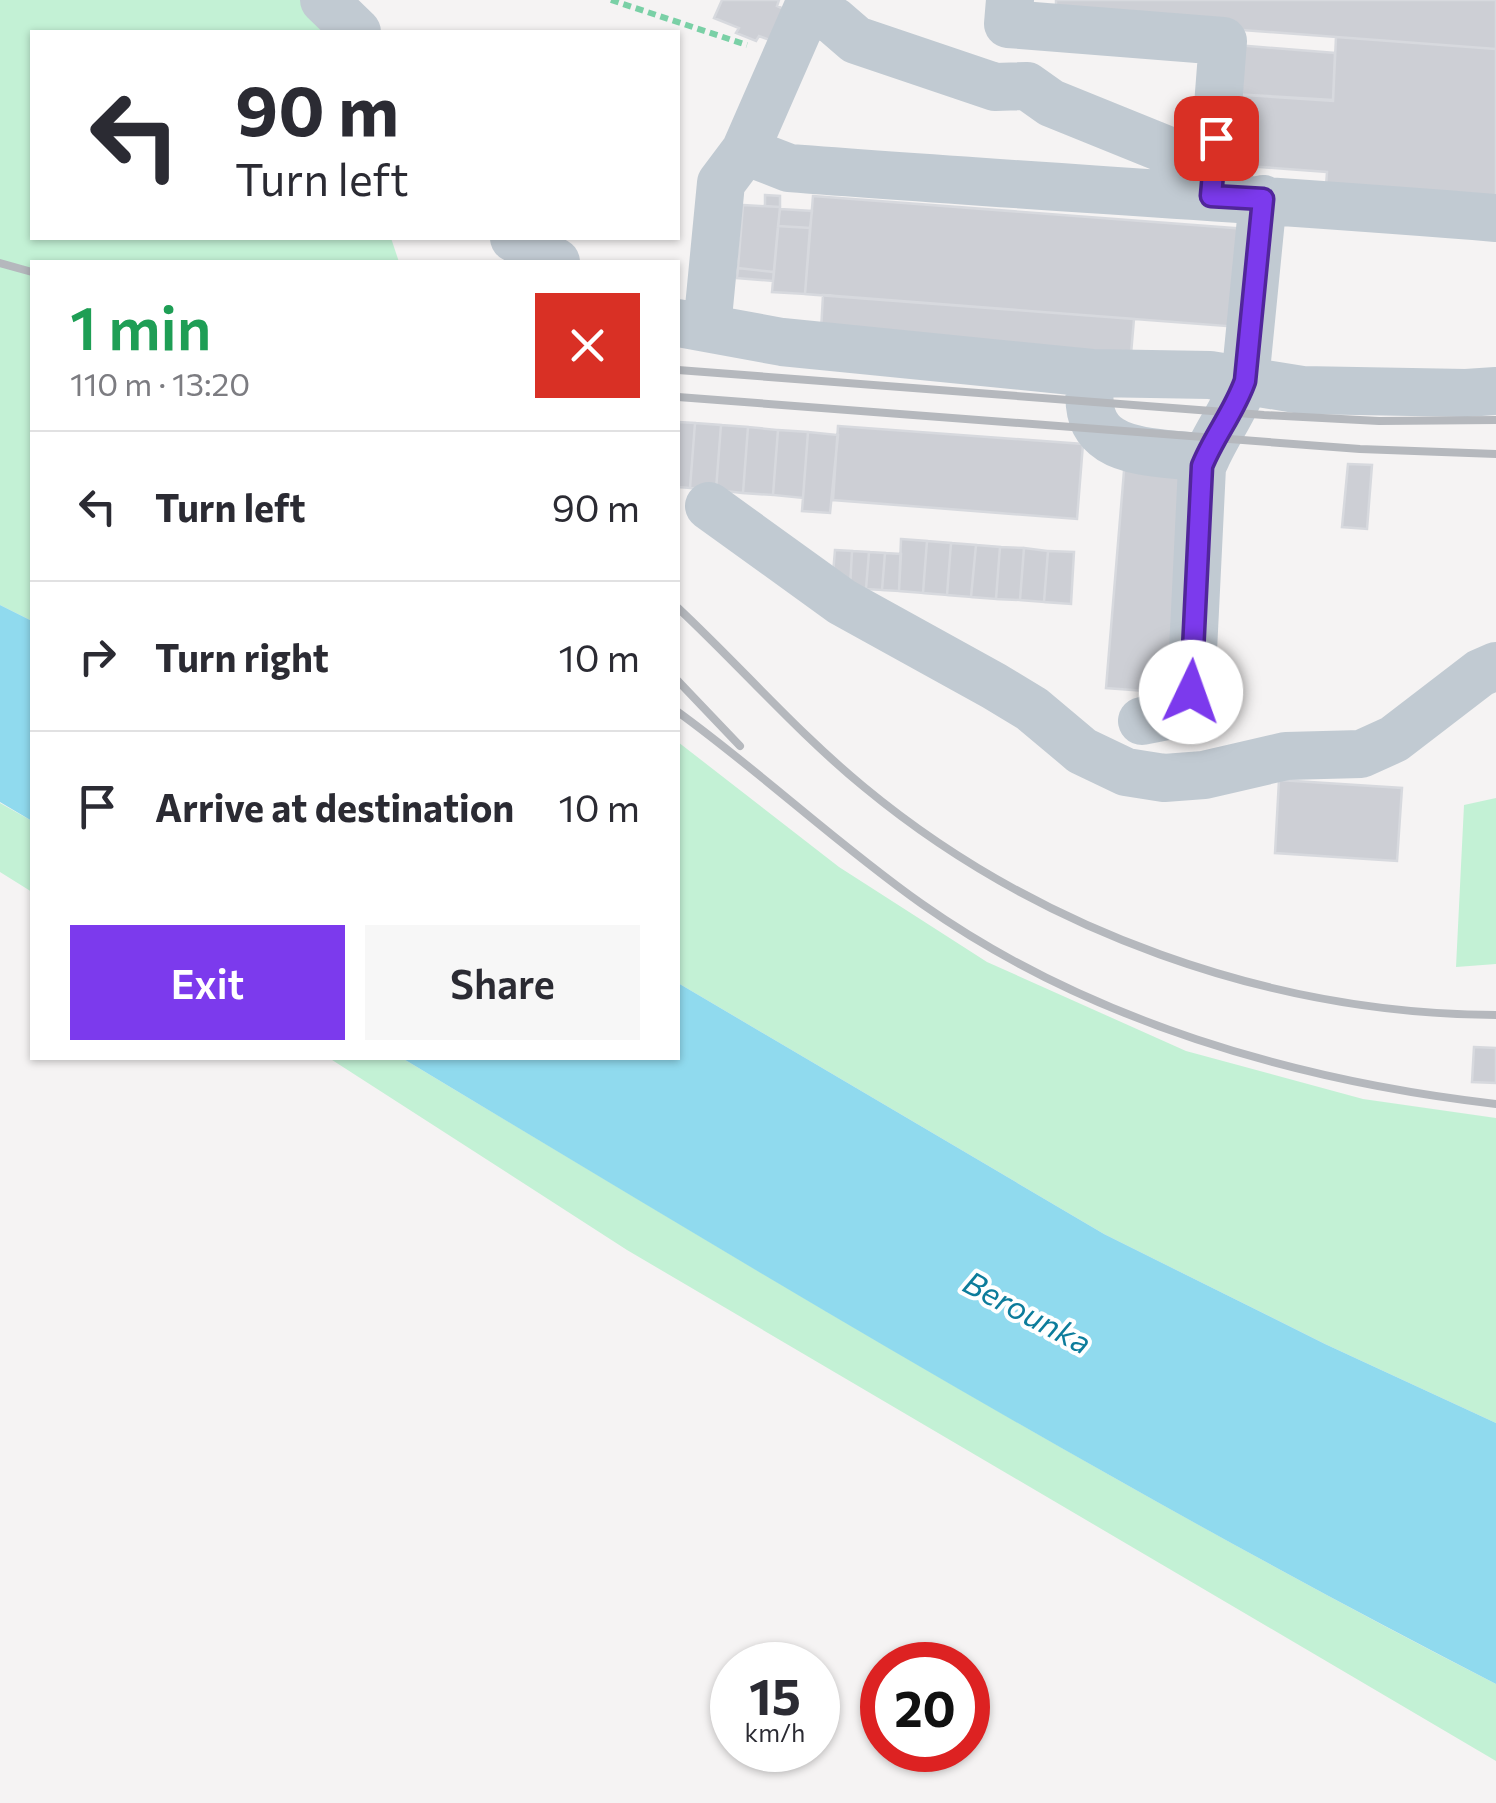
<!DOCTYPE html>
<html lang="en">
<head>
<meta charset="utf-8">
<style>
	:root { --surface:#fff; --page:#f7f7f7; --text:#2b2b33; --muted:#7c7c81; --line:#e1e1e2; --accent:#7c3aed }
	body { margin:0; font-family:Commissioner,sans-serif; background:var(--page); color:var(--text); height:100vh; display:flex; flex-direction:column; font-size:38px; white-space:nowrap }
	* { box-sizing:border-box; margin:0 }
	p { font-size:32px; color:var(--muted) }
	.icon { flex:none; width:55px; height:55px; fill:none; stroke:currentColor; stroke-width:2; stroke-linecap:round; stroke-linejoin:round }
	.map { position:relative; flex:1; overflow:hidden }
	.side { position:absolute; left:30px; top:260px; width:650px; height:800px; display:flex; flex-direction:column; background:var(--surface); border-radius:0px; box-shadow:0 2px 8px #0004 }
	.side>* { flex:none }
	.banner { position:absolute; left:30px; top:30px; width:650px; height:210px; border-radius:0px; box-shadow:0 2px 8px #0004; background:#fff; color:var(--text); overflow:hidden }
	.speed { position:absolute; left:710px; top:1642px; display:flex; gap:20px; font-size:50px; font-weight:700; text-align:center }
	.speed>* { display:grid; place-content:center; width:130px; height:130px; border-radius:50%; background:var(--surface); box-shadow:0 2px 8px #0004; line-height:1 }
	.speed small { font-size:25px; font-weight:400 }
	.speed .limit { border:15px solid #d22; background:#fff; color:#111 }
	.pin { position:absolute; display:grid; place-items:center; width:85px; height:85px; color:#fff; margin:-42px; border-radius:20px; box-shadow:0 5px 15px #0006 }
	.me { position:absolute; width:110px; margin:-55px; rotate:3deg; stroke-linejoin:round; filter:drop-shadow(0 0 8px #0008) }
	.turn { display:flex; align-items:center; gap:35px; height:210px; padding:0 40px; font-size:45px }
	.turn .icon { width:130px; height:130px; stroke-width:2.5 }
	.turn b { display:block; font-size:70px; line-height:85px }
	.round { display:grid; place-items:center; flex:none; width:105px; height:105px; border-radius:0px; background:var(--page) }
	.overview { display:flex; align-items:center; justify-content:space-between; height:170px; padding:0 40px }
	h1 { font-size:60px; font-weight:600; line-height:75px; color:#1e9e55 }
	.button { display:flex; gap:20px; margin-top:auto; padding:20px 40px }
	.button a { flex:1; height:115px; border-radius:0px; background:var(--accent); color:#fff; font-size:40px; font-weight:600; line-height:115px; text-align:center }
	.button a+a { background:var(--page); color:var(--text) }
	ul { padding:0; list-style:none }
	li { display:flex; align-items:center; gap:30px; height:150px; padding:0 40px; border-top:2px solid var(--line) }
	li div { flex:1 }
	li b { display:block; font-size:38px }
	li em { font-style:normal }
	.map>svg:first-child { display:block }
	.green { fill:#c3f1d5 }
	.water { fill:#90daee }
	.building { fill:#cdcfd5; stroke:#d7d9de; stroke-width:2.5 }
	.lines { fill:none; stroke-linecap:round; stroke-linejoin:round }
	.path { stroke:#7ad0a6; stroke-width:6; stroke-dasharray:8 5; stroke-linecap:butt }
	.minor { stroke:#c1cad2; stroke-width:48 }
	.rail { stroke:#b5b8bd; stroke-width:8 }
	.route-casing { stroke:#51269a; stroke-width:25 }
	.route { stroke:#7c3aed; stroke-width:18 }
	.labels { text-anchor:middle; stroke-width:8; stroke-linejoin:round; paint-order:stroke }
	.water-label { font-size:32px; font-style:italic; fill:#0c7c9b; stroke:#fff }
</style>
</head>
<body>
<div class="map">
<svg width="1496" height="1803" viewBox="0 0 1496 1803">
	<rect width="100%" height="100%" fill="#f5f3f3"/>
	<path class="green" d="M 0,0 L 300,0 L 322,32 L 32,32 L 32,238 L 391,238 L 399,262 L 32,262 L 32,621 L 0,605 Z
		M 678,742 L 839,867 L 987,962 L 1186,1051 L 1363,1099 L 1496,1118 L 1496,1423 L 1325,1344 L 1104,1234 L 678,983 Z
		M 1496,798 L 1496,964 L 1456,967 L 1464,805 Z
		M 0,803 L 32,821 L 32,892 L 0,872 Z
		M 329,1058 L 402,1058 C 762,1274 1122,1492 1496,1684 L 1496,1761 L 627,1250 Z"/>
	<path class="water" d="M 0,605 L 32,621 L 32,821 L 0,802 Z
		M 678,983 L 1104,1234 L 1325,1344 L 1496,1423 L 1496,1684 C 1122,1492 762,1275 402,1058 L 678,1058 Z"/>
	<path class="building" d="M 722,0 L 779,0 L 777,6 L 793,13 L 780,44 L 759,36 L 756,41 L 736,33 L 739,28 L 714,18 Z
		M 1056,0 L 1496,0 L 1496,49 L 1056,16 Z
		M 1336,37 L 1496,49 L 1496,200 L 1326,187 L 1327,172 L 1247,166 L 1247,174 L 1224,172 L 1230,94 L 1333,101 Z
		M 1236,45 L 1335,53 L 1333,100 L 1232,94 Z
		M 765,195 L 780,196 L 780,207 L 765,206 Z
		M 813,196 L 1246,229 L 1239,327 L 805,294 Z
		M 743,205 L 780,207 L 774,272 L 738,268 Z
		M 780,209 L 812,211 L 810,228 L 778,226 Z
		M 778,226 L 810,228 L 805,294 L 772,292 Z
		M 738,268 L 774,272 L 773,281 L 737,278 Z
		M 823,295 L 1134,319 L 1131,354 L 821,331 Z
		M 678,422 L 695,423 L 690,488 L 678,487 Z
		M 695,423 L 721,425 L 716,490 L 690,488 Z
		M 721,425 L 748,427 L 743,493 L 716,490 Z
		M 838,426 L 1083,444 L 1077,519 L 833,500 Z
		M 748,427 L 778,430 L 773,495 L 743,493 Z
		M 778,430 L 808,432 L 803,498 L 773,495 Z
		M 808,432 L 838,435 L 830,513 L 802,511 Z
		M 1125,459 L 1191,465 L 1172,693 L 1106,688 Z
		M 1348,464 L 1372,465 L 1367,529 L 1342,527 Z
		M 901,539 L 927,541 L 923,593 L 899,591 Z
		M 927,541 L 951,543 L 947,595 L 923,593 Z
		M 951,543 L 976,545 L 971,597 L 947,595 Z
		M 976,545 L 1000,547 L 996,599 L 971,597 Z
		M 1000,547 L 1024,548 L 1020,600 L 996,599 Z
		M 1024,548 L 1048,551 L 1044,602 L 1020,600 Z
		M 835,550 L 852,551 L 850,588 L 832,586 Z
		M 852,551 L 869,552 L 866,589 L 850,588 Z
		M 1048,551 L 1074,552 L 1071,604 L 1044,602 Z
		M 869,552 L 885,553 L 882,590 L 866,589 Z
		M 885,553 L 901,554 L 899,591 L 882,590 Z
		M 1279,780 L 1402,788 L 1397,861 L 1275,853 Z
		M 1474,1047 L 1496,1048 L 1496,1083 L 1472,1082 Z"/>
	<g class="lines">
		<path class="path" d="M 611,0 L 747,45"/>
		<path class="minor" d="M 324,0 L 357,32
			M 1010,0 L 1008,24 L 1223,41 L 1211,196
			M 745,151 L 808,7 L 834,21 L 856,40 L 995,87 L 1027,86 L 1051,103 L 1214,169
			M 514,238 L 556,262
			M 678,323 L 782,342 L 1092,373 L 1210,375 L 1302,390 L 1466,393 L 1496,391
			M 707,328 L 721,183 L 745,151 L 789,168 C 1025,186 1261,199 1496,218
			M 1092,373 C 1075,458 1145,450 1206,458
			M 709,506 L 842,602 L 994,686 L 1032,709 L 1082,751 L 1126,772 L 1164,778 L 1204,775 L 1286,756 L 1361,754 L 1394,739 L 1480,673 L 1496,666
			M 1142,721 L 1183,713 L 1191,692 L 1202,467 C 1214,436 1234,412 1245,381 L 1263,199"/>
		<path class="rail" d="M 0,263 L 32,272
			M 678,370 L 1264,415 L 1379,421 L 1496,420
			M 678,397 L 1360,449 L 1496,454
			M 678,608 C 741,667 797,732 864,787 C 1038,931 1270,1014 1496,1015
			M 678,681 L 740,746
			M 678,712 C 762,773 837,844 922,904 C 1088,1021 1296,1081 1496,1104"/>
	</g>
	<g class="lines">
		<g class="route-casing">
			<path id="route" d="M 1191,692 L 1202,466 C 1214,436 1234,412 1245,381 L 1263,199 L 1211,196 L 1216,138"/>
		</g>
		<use href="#route" class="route"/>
	</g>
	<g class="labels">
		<g class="water-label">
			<text transform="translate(1027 1313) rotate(28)" y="11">Berounka</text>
		</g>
	</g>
</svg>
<div class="speed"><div>15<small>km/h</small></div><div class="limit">20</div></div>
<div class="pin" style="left:1216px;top:138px;background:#d93025"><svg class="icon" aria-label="arrive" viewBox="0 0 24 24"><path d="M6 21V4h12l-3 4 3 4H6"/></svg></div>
<svg class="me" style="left:1191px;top:692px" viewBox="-20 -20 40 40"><circle r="19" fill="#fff"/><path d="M0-13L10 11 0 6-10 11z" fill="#7c3aed"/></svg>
<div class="banner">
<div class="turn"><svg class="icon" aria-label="left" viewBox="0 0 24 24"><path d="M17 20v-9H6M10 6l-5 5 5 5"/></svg><div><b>90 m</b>Turn left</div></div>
</div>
<section class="side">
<div class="overview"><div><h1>1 min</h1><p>110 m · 13:20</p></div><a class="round" style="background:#d93025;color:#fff"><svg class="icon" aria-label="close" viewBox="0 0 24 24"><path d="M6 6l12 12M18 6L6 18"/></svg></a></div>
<ul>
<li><svg class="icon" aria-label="left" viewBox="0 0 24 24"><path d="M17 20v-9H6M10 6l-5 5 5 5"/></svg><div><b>Turn left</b></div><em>90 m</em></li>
<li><svg class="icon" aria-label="right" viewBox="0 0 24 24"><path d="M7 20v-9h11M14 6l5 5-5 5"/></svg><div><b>Turn right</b></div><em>10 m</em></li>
<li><svg class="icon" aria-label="arrive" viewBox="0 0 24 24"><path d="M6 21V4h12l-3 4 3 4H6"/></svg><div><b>Arrive at destination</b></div><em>10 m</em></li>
</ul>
<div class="button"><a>Exit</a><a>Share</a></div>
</section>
</div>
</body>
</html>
